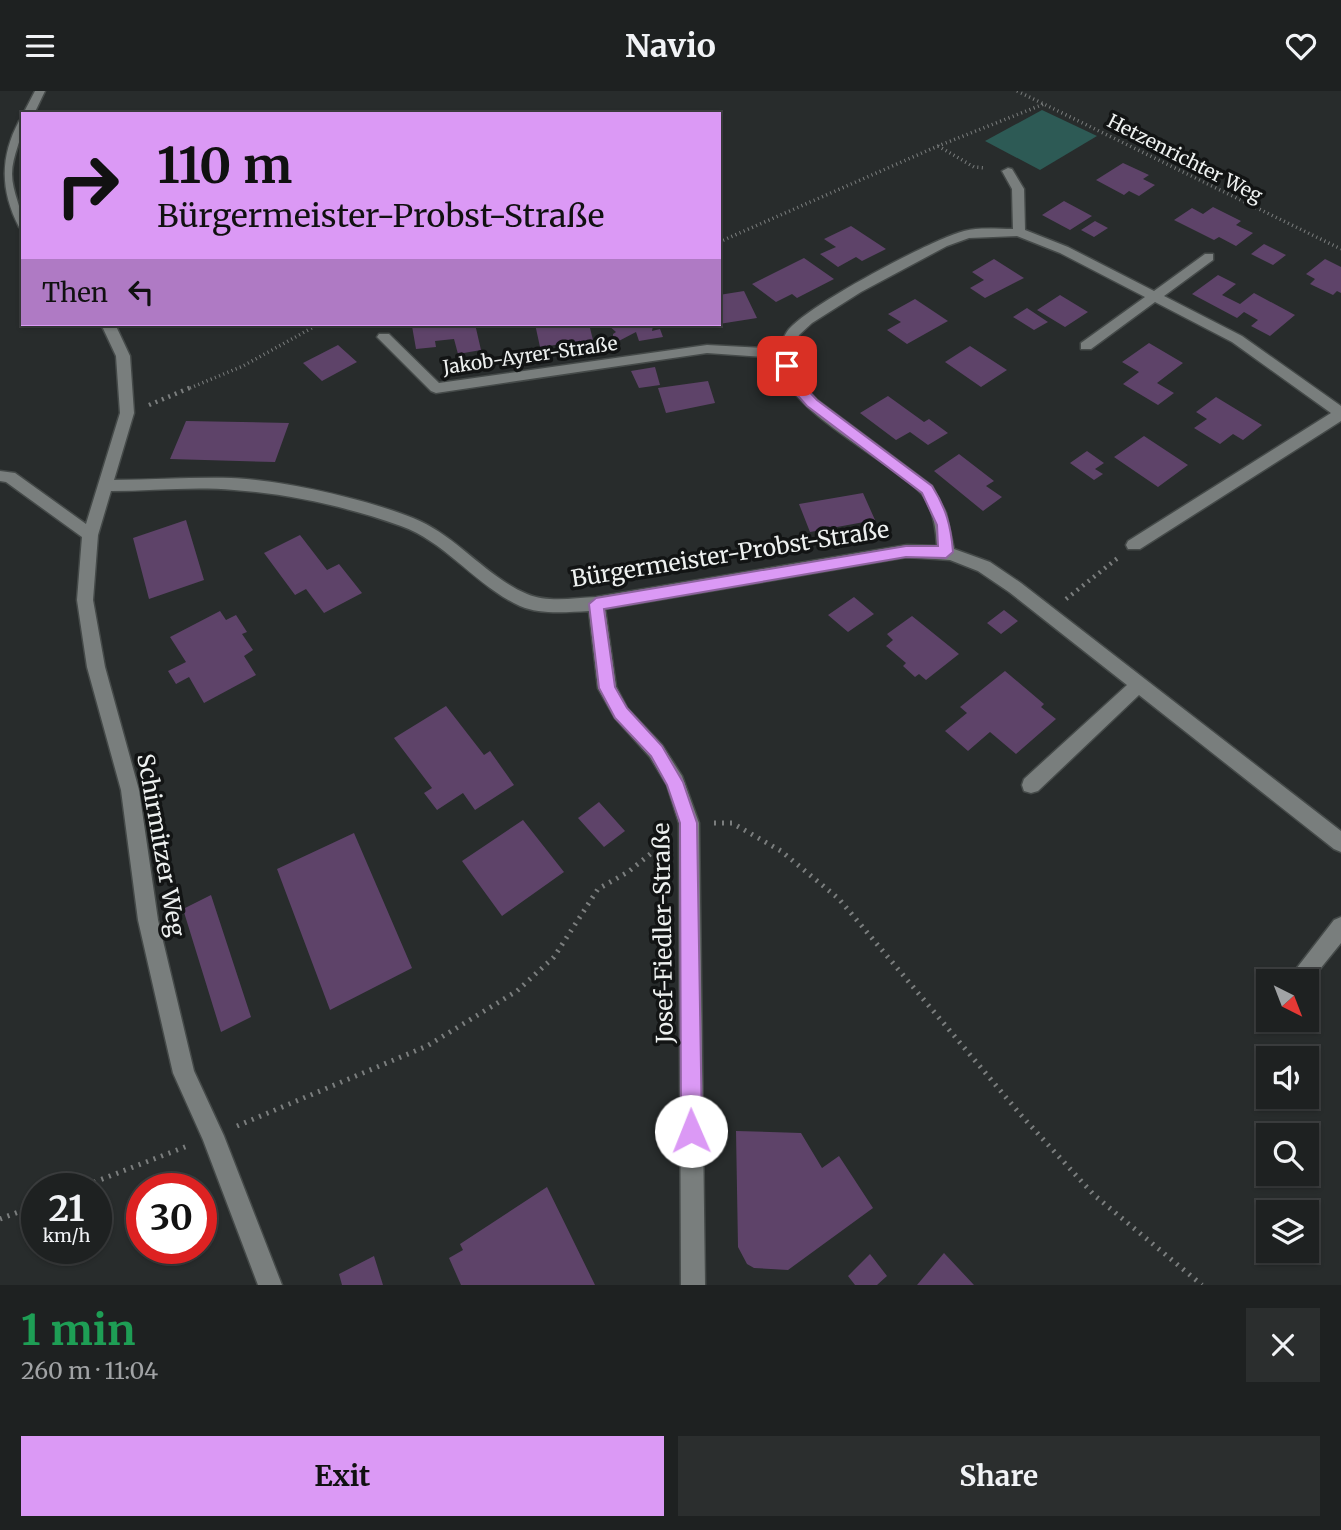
<!DOCTYPE html>
<html lang="en">
<head>
<meta charset="utf-8">
<style>
	:root { --surface:#1e2121; --page:#2b2e2e; --text:#f1f3f6; --muted:#a1a3a5; --line:#3c3e3f; --accent:#db99f5 }
	body { margin:0; font-family:Merriweather,serif; background:var(--page); color:var(--text); height:100vh; display:flex; flex-direction:column; font-size:26px; white-space:nowrap }
	* { box-sizing:border-box; margin:0 }
	p { font-size:23px; color:var(--muted) }
	.icon { flex:none; width:38px; height:38px; fill:none; stroke:currentColor; stroke-width:2; stroke-linecap:round; stroke-linejoin:round }
	.map { position:relative; height:1194px; overflow:hidden }
	.sheet { display:flex; flex-direction:column; background:var(--surface); flex:1 }
	.sheet>* { flex:none }
	.banner { position:absolute; left:21px; top:21px; width:700px; height:214px; border-radius:0px; box-shadow:0 2px 5px #0004,0 0 0 2px var(--line); background:#db99f5; color:#111; overflow:hidden }
	.needle { width:46px; rotate:138deg }
	.buttons { position:absolute; left:1256px; top:878px; display:grid; gap:14px }
	.buttons a { display:grid; place-items:center; width:63px; height:63px; border-radius:0px; background:var(--surface); box-shadow:0 2px 5px #0004,0 0 0 2px var(--line); font-size:35px }
	.speed { position:absolute; left:21px; top:1082px; display:flex; gap:14px; font-size:35px; font-weight:700; text-align:center }
	.speed>* { display:grid; place-content:center; width:91px; height:91px; border-radius:50%; background:var(--surface); box-shadow:0 2px 5px #0004,0 0 0 2px var(--line); line-height:1 }
	.speed small { font-size:18px; font-weight:400 }
	.speed .limit { border:10px solid #d22; background:#fff; color:#111 }
	.pin { position:absolute; display:grid; place-items:center; width:60px; height:60px; color:#fff; margin:-30px; border-radius:14px; box-shadow:0 4px 10px #0006 }
	.me { position:absolute; width:77px; margin:-38px; rotate:359deg; stroke-linejoin:round; filter:drop-shadow(0 0 5px #0008) }
	.turn { display:flex; align-items:center; gap:24px; height:147px; padding:0 21px; font-size:32px }
	.turn .icon { width:91px; height:91px; stroke-width:2.5 }
	.turn b { display:block; font-size:49px; line-height:60px }
	.then { display:flex; align-items:center; height:66px; padding:0 21px; background:#0003; gap:14px; font-size:26px }
	.round { display:grid; place-items:center; flex:none; width:74px; height:74px; border-radius:0px; background:var(--page) }
	.headline { display:flex; align-items:center; justify-content:space-between; height:119px; padding:0 21px }
	h1 { font-size:42px; font-weight:700; line-height:52px; color:#1e9e55 }
	.cta { display:flex; gap:14px; margin-top:auto; padding:14px 21px }
	.cta a { flex:1; height:80px; border-radius:0px; background:var(--accent); color:#111; font-size:28px; font-weight:700; line-height:80px; text-align:center }
	.cta a+a { background:var(--page); color:var(--text) }
	header { display:flex; justify-content:space-between; align-items:center; height:91px; padding:0 21px; background:var(--surface); font-size:32px; font-weight:700 }
	.map>svg:first-child { display:block }
	.green { fill:#2d5a55 }
	.building { fill:#5e4369 }
	.lines { fill:none; stroke-linecap:round; stroke-linejoin:round }
	.minor-casing { stroke:#454a49; stroke-width:3 }
	.path-far2 { stroke:#7b7e7e; stroke-width:3.5; stroke-dasharray:1 3.5; stroke-linecap:butt }
	.path-far1 { stroke:#7b7e7e; stroke-width:4.5; stroke-dasharray:2 5; stroke-linecap:butt }
	.path { stroke:#7b7e7e; stroke-width:5; stroke-dasharray:2 6; stroke-linecap:butt }
	.minor { fill:#797e7d; fill-rule:evenodd }
	.route { fill:#db99f5; stroke:#8e639f; stroke-width:2 }
	.labels { text-anchor:middle; stroke-width:7; stroke-linejoin:round; paint-order:stroke }
	.far-street-label { font-size:19px; fill:#eef1f0; stroke:#121414 }
	.street-label { font-size:23px; fill:#eef1f0; stroke:#121414 }
</style>
</head>
<body>
<header><svg class="icon" aria-label="menu" viewBox="0 0 24 24"><path d="M4 6h16M4 12h16M4 18h16"/></svg>Navio<svg class="icon" aria-label="heart" viewBox="0 0 24 24"><path d="M12 20l-8-8c-3-5 5-10 8-4 3-6 11-1 8 4z"/></svg></header>
<div class="map">
<svg width="1341" height="1194" viewBox="0 0 1341 1194">
	<rect width="100%" height="100%" fill="#282c2c"/>
	<path class="green" d="M 1042,19 L 1097,45 L 1040,79 L 985,50 Z"/>
	<path class="building" d="M 1123,72 L 1149,84 L 1143,88 L 1155,94 L 1139,105 L 1129,100 L 1124,104 L 1096,89 Z
		M 1064,110 L 1092,125 L 1070,139 L 1042,124 Z
		M 1213,116 L 1241,130 L 1236,134 L 1253,142 L 1236,155 L 1219,146 L 1214,149 L 1174,129 L 1192,117 L 1203,123 Z
		M 1095,130 L 1108,137 L 1094,146 L 1081,139 Z
		M 851,135 L 886,158 L 862,170 L 856,166 L 838,176 L 820,163 L 836,156 L 824,148 Z
		M 1264,153 L 1286,164 L 1273,174 L 1251,163 Z
		M 804,167 L 834,188 L 797,207 L 792,203 L 776,211 L 752,193 Z
		M 994,168 L 1024,187 L 985,207 L 970,197 L 984,189 L 972,181 Z
		M 1325,168 L 1341,176 L 1341,202 L 1337,200 L 1333,204 L 1310,193 L 1315,188 L 1306,183 Z
		M 1218,184 L 1236,193 L 1222,204 L 1240,213 L 1254,202 L 1295,224 L 1270,245 L 1251,235 L 1258,229 L 1244,221 L 1237,227 L 1192,203 Z
		M 744,200 L 757,227 L 719,233 L 719,204 Z
		M 1060,204 L 1088,221 L 1065,236 L 1037,219 Z
		M 915,208 L 948,230 L 907,253 L 887,239 L 901,231 L 888,223 Z
		M 1027,217 L 1048,231 L 1034,239 L 1013,226 Z
		M 433,233 L 433,237 L 449,233 L 475,233 L 481,259 L 458,263 L 454,248 L 435,250 L 436,256 L 416,258 L 412,235 Z
		M 535,233 L 589,233 L 593,249 L 540,256 Z
		M 611,233 L 658,233 L 653,235 L 652,240 L 660,238 L 663,246 L 639,250 L 636,241 L 613,253 L 613,243 L 616,241 L 608,234 Z
		M 1149,252 L 1183,272 L 1157,292 L 1174,302 L 1158,314 L 1123,293 L 1139,281 L 1122,271 Z
		M 338,254 L 357,271 L 322,290 L 303,272 Z
		M 970,255 L 1007,279 L 981,296 L 945,271 Z
		M 655,276 L 660,294 L 639,297 L 631,280 Z
		M 708,290 L 715,312 L 666,322 L 658,297 Z
		M 888,305 L 924,331 L 929,328 L 948,342 L 928,354 L 910,341 L 896,349 L 860,322 Z
		M 1216,306 L 1262,334 L 1243,349 L 1233,343 L 1220,353 L 1194,337 L 1207,328 L 1196,321 Z
		M 186,330 L 289,332 L 275,371 L 170,368 Z
		M 1144,345 L 1188,374 L 1158,396 L 1114,366 Z
		M 1087,360 L 1104,372 L 1095,378 L 1103,383 L 1094,389 L 1070,372 Z
		M 959,363 L 994,390 L 986,395 L 1002,406 L 983,420 L 934,380 Z
		M 863,402 L 875,429 L 810,441 L 799,413 Z
		M 186,429 L 204,489 L 149,508 L 133,447 Z
		M 300,444 L 327,479 L 339,473 L 362,502 L 324,522 L 306,498 L 295,504 L 264,462 Z
		M 854,506 L 874,523 L 848,541 L 828,524 Z
		M 1004,519 L 1018,530 L 1001,543 L 987,532 Z
		M 220,520 L 226,529 L 236,524 L 247,541 L 242,543 L 253,559 L 244,565 L 256,584 L 204,612 L 189,586 L 176,593 L 168,580 L 186,571 L 170,546 Z
		M 912,525 L 959,563 L 926,589 L 919,583 L 915,586 L 903,575 L 906,572 L 886,555 L 893,549 L 887,543 Z
		M 1005,580 L 1044,613 L 1041,616 L 1056,628 L 1016,663 L 990,641 L 968,660 L 945,640 L 967,622 L 960,616 Z
		M 446,615 L 484,664 L 490,660 L 514,694 L 475,719 L 463,702 L 437,719 L 424,702 L 432,697 L 394,647 Z
		M 599,711 L 625,740 L 604,756 L 578,727 Z
		M 523,729 L 564,781 L 502,825 L 462,770 Z
		M 354,742 L 412,877 L 330,919 L 277,778 Z
		M 211,804 L 251,926 L 221,941 L 183,818 Z
		M 736,1040 L 801,1042 L 822,1077 L 839,1065 L 873,1117 L 788,1179 L 754,1177 L 747,1173 L 738,1156 Z
		M 547,1096 L 595,1194 L 461,1194 L 449,1167 L 463,1159 L 460,1153 Z
		M 944,1162 L 974,1194 L 917,1194 Z
		M 870,1163 L 887,1185 L 877,1194 L 855,1194 L 848,1185 Z
		M 374,1165 L 383,1194 L 342,1194 L 339,1183 Z"/>
	<g class="lines">
		<g class="minor-casing">
			<path id="minor" d="M 35,0 L 45,0 L 34,23 L 23,23 Z
				M 23,29 C 23,48 12,64 12,83 C 12,102 23,118 23,137 L 19,136 C 0,99 0,66 19,30 Z
				M 1008,77 L 1012,78 L 1024,98 L 1025,139 L 1068,156 L 1154,200 L 1205,163 L 1213,163 L 1213,169 L 1164,205 L 1242,245 L 1341,315 L 1341,330 L 1140,458 L 1128,458 L 1126,454 L 1128,450 L 1331,322 L 1232,251 L 1155,211 L 1091,258 L 1081,258 L 1081,252 L 1145,206 L 1060,162 L 1017,145 L 969,147 L 947,155 L 861,201 L 812,232 L 799,244 L 795,254 L 794,275 L 799,290 L 817,309 L 932,395 L 946,422 L 954,458 L 990,471 L 1021,492 L 1341,740 L 1341,761 L 1334,758 L 1139,604 L 1038,700 L 1031,702 L 1024,700 L 1022,694 L 1024,688 L 1127,594 L 1009,501 L 978,480 L 950,469 L 907,466 L 605,518 L 616,596 L 627,617 L 662,654 L 682,685 L 699,732 L 705,1194 L 681,1194 L 679,732 L 667,694 L 650,666 L 615,627 L 598,597 L 589,520 C 567,521 541,524 520,515 C 476,495 446,451 401,435 C 348,416 289,403 234,399 C 194,395 151,400 111,400 L 98,444 L 93,509 L 105,576 L 139,699 L 158,829 L 194,980 L 224,1045 L 282,1194 L 258,1194 L 203,1049 L 173,982 L 138,829 L 121,699 L 87,576 L 77,509 L 82,446 L 6,391 L 0,390 L 0,380 L 15,382 L 86,433 L 120,322 L 116,265 L 101,233 L 115,233 L 130,265 L 134,322 L 114,389 C 153,389 192,386 231,387 C 281,389 366,408 413,427 C 456,444 485,485 527,503 C 548,512 574,507 596,506 L 907,454 L 937,455 C 936,438 933,416 922,403 C 891,368 778,318 780,267 L 707,262 L 436,302 L 431,300 L 377,246 L 379,243 L 389,243 L 439,292 L 707,254 L 781,258 C 782,251 784,244 789,238 C 811,213 930,149 964,140 C 979,136 997,138 1013,138 L 1012,98 L 1002,80 Z
				M 1341,826 L 1341,852 L 1307,894 L 1307,891 L 1286,891 L 1334,829 Z"/>
		</g>
		<path class="path-far2" d="M 1017,0 L 1341,158
			M 938,55 L 974,76 L 986,77
			M 719,151 L 938,55 L 1044,13
			M 190,297 L 243,275 L 319,233"/>
		<path class="path-far1" d="M 149,314 L 194,295
			M 1066,508 L 1119,466"/>
		<path class="path" d="M 714,732 L 732,732 L 781,760 L 839,808 L 1020,1023 L 1094,1104 L 1202,1194
			M 237,1035 L 427,955 L 517,900 L 554,866 L 598,798 L 628,781 L 664,752
			M 79,1097 L 190,1054
			M 0,1128 L 37,1114"/>
		<use href="#minor" class="minor"/>
	</g>
	<path class="route" d="M 787,271 L 791,272 L 799,290 L 817,309 L 932,395 C 946,417 951,435 953,461 L 946,467 L 906,466 L 604,518 L 615,596 L 627,617 L 662,655 L 683,691 L 697,732 L 702,1040 L 699,1048 L 691,1051 L 684,1048 L 681,1040 L 680,732 L 667,694 L 651,665 L 615,627 L 599,597 L 589,513 L 596,507 L 906,455 L 938,455 L 937,434 L 922,402 L 807,315 L 789,295 L 780,275 Z"/>
	<g class="labels">
		<g class="far-street-label">
			<text transform="translate(1185 67) rotate(27)" y="7">Hetzenrichter Weg</text>
			<text transform="translate(530 264) rotate(-8)" y="7">Jakob-Ayrer-Straße</text>
		</g>
		<g class="street-label">
			<text transform="translate(730 463) rotate(-9)" y="8">Bürgermeister-Probst-Straße</text>
			<text transform="translate(161 754) rotate(80)" y="8">Schirmitzer Weg</text>
			<text transform="translate(663 842) rotate(-91)" y="8">Josef-Fiedler-Straße</text>
		</g>
	</g>
</svg>
<div class="buttons">
<a><svg class="needle" viewBox="-14 -14 28 28"><path d="M0-13l5 13h-10z" fill="#e53935"/><path d="M0 13l5-13h-10z" fill="#a1a3a5"/></svg></a>
<a><svg class="icon" aria-label="sound" viewBox="0 0 24 24"><path d="M4 9h4l5-4v14l-5-4H4zM17 9q2 3 0 6"/></svg></a>
<a><svg class="icon" aria-label="search" viewBox="0 0 24 24"><circle cx="10" cy="10" r="6"/><path d="M15 15l6 6"/></svg></a>
<a><svg class="icon" aria-label="layers" viewBox="0 0 24 24"><path d="M12 4l9 5-9 5-9-5zM3 14l9 5 9-5"/></svg></a>
</div>
<div class="speed"><div>21<small>km/h</small></div><div class="limit">30</div></div>
<div class="pin" style="left:787px;top:275px;background:#d93025"><svg class="icon" aria-label="arrive" viewBox="0 0 24 24"><path d="M6 21V4h12l-3 4 3 4H6"/></svg></div>
<svg class="me" style="left:691px;top:1040px" viewBox="-20 -20 40 40"><circle r="19" fill="#fff"/><path d="M0-13L10 11 0 6-10 11z" fill="#db99f5"/></svg>
<div class="banner">
<div class="turn"><svg class="icon" aria-label="right" viewBox="0 0 24 24"><path d="M7 20v-9h11M14 6l5 5-5 5"/></svg><div><b>110 m</b>Bürgermeister-Probst-Straße</div></div>
<div class="then">Then<svg class="icon" aria-label="left" viewBox="0 0 24 24"><path d="M17 20v-9H6M10 6l-5 5 5 5"/></svg></div>
</div>
</div>
<section class="sheet">
<div class="headline"><div><h1>1 min</h1><p>260 m · 11:04</p></div><a class="round"><svg class="icon" aria-label="close" viewBox="0 0 24 24"><path d="M6 6l12 12M18 6L6 18"/></svg></a></div>
<div class="cta"><a>Exit</a><a>Share</a></div>
</section>
</body>
</html>
